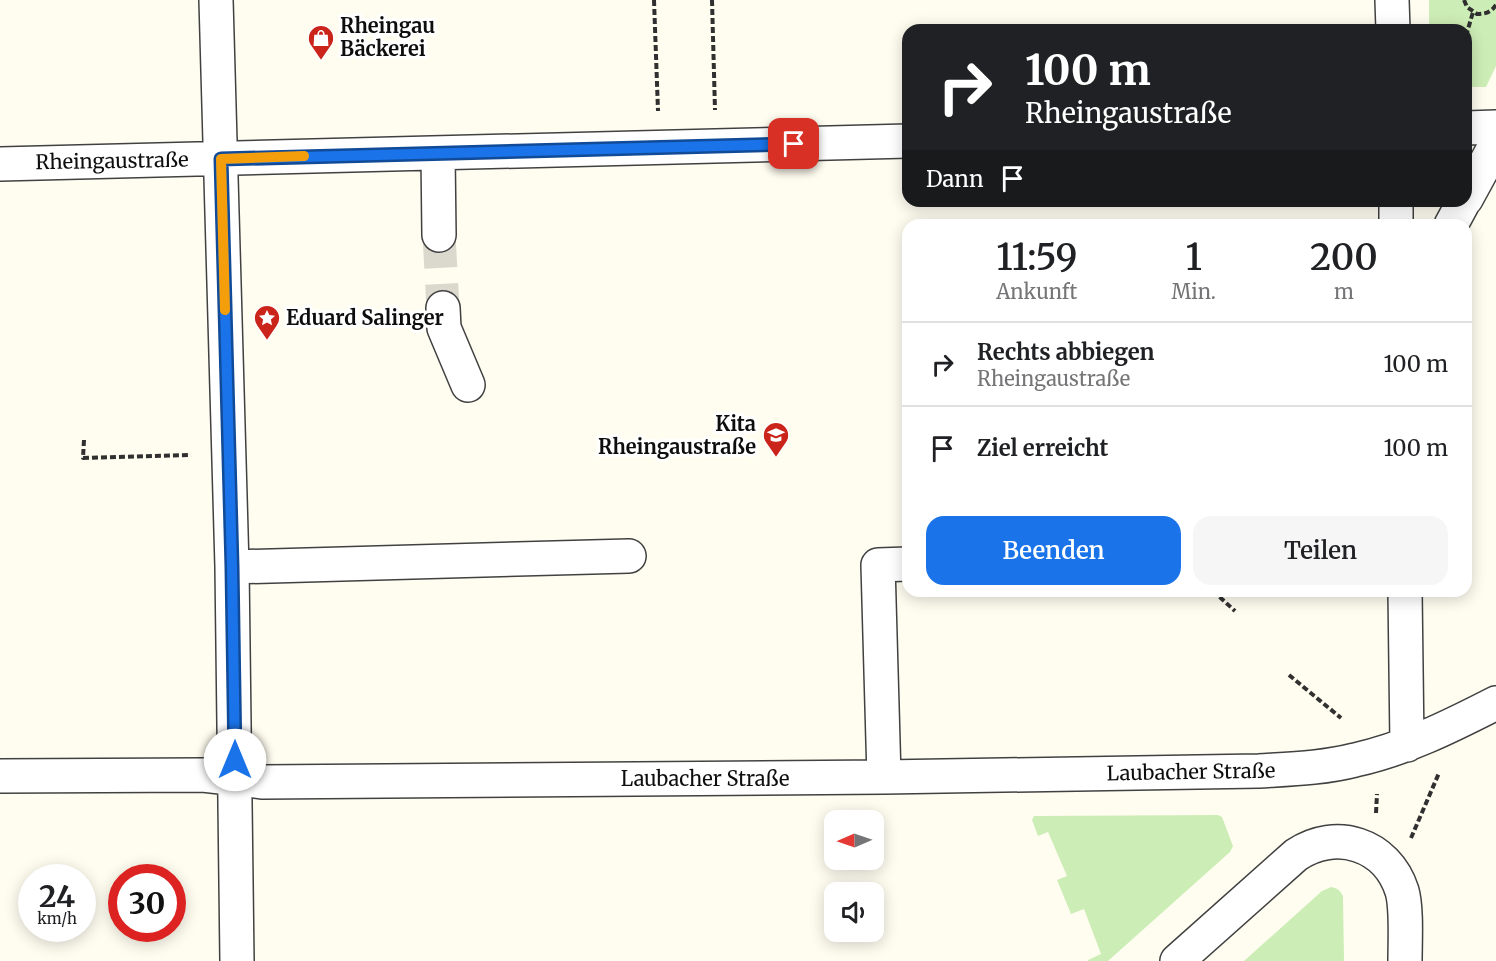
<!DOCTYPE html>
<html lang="de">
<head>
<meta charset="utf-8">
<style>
	:root { --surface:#fff; --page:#f6f6f6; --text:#202124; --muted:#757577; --line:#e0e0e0; --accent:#1a73e8 }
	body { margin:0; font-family:Merriweather,serif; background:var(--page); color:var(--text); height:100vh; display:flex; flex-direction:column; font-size:22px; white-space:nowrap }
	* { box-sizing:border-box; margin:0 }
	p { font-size:20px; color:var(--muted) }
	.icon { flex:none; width:33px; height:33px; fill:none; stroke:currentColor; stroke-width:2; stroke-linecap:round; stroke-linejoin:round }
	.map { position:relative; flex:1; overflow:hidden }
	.drawer { position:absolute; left:902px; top:219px; width:570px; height:378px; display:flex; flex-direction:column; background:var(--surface); border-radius:18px; box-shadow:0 3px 15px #0003 }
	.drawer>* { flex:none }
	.banner { position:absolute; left:902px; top:24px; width:570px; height:183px; border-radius:18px; box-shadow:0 3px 15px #0003; background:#202124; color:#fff; overflow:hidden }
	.needle { width:39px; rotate:268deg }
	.fabs { position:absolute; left:824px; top:810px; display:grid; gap:12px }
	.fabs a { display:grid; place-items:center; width:60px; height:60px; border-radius:12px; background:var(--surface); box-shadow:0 3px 15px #0003; font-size:30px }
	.speed { position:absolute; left:18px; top:864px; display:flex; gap:12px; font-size:30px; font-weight:700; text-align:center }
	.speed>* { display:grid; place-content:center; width:78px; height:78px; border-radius:50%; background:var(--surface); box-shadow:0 3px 15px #0003; line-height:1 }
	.speed small { font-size:15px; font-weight:400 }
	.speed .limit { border:9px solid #d22; background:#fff; color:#111 }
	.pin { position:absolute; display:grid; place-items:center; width:51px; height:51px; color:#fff; margin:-26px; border-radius:12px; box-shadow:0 3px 9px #0006 }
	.me { position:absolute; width:66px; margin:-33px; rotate:0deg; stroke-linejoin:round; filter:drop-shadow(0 0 4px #0008) }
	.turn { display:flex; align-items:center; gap:21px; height:126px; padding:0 24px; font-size:27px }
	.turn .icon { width:78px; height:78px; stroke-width:2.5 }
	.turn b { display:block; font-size:42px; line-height:51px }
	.then { display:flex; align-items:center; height:57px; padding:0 24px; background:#0003; gap:12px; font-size:22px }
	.eta { display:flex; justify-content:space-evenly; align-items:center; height:102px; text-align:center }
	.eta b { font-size:36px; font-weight:600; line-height:42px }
	.button { display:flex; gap:12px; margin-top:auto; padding:12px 24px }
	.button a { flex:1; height:69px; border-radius:18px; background:var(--accent); color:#fff; font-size:24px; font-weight:600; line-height:69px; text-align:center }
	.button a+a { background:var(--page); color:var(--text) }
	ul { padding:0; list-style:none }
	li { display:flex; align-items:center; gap:18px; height:84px; padding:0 24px; border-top:2px solid var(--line) }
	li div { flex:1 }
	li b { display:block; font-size:22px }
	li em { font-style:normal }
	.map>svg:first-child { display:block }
	.green { fill:#cdedb6 }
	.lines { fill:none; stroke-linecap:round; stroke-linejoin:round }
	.minor-tunnel { stroke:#dbd9ce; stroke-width:33; stroke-dasharray:33 16; stroke-linecap:butt }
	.minor-casing { stroke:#414141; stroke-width:36 }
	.path { stroke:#303030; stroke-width:4; stroke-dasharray:6 3; stroke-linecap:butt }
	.minor { stroke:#fff; stroke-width:33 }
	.route-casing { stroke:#114b97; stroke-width:15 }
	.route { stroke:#1a73e8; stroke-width:10 }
	.slow { stroke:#f59e0b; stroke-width:10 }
	.labels { text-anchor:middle; stroke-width:6; stroke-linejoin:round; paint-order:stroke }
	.poi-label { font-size:20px; font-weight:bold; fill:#0e0e0e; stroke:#fff; text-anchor:start }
	.street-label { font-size:20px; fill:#0e0e0e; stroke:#fff }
</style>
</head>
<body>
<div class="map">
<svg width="1496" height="961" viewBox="0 0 1496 961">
	<rect width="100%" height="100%" fill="#fffdf0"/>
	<path class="green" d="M 1429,0 L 1496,0 L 1496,66 L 1486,87 L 1466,87 L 1466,30 L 1429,30 Z
		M 1218,815 L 1222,817 L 1233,846 L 1230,852 L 1108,961 L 1088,961 L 1088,960 L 1101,954 L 1084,909 L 1071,914 L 1057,880 L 1067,876 L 1048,832 L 1038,836 L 1032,820 L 1034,816 Z
		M 1331,887 C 1337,888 1340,890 1343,896 L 1344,961 L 1244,961 L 1322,891 Z"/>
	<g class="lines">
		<path class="minor-tunnel" d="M 439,235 L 443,308"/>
		<g class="minor-casing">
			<path id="minor" d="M 216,0 L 232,567 L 237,961
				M 1392,0 L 1393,30
				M 1466,128 L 1496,127
				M 438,154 L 439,235
				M 0,164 L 908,141
				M 1466,199 L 1496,144
				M 1396,201 L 1396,225
				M 1451,225 L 1464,201
				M 443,308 L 444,328 L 468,385
				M 232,567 L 629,556
				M 1405,591 L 1407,745
				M 0,776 L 203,775 L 263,782 L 884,777 L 1259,771 C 1291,769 1324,768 1355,760 C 1405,749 1451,726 1496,703
				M 884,777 L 878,565 L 908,564
				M 1177,961 L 1296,855 C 1336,828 1387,844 1402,891 C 1407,908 1405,942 1405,961"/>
		</g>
		<path class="path" d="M 654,0 L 658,111
			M 712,0 L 715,110
			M 1464,0 L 1467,7 L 1477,14 C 1486,14 1491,12 1496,5
			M 1466,36 L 1473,12
			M 84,440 L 83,458 L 191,455
			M 1213,591 L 1235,611
			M 1289,675 L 1341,718
			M 1376,813 L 1377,794
			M 1411,838 L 1439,773"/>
		<use href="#minor" class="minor"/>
	</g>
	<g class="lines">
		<g class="route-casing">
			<path id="route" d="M 235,760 L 232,567 L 221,159 L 794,144"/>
		</g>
		<use href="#route" class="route"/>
		<path class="slow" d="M 225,310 L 221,159 L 304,156"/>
	</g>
	<defs>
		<g id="shop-pin" transform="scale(1.35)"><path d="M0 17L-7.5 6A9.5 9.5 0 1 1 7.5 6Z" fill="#ca241b" stroke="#fff"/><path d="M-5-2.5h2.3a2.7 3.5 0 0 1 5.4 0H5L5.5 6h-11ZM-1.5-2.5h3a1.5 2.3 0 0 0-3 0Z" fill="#fff"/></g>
		<g id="sight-pin" transform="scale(1.35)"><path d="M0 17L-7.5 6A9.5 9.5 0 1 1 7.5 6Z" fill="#ca241b" stroke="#fff"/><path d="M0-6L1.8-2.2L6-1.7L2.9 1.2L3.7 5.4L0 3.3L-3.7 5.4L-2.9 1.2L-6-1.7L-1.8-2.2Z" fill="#fff"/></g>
		<g id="school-pin" transform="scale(1.35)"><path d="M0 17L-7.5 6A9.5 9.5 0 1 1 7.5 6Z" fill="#ca241b" stroke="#fff"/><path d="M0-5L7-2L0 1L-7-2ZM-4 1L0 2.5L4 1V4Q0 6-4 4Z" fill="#fff"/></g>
	</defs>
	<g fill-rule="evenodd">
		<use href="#shop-pin" x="321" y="38"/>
		<use href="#sight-pin" x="267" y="318"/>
		<use href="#school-pin" x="776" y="435"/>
	</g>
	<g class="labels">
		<g class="poi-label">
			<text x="340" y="33">Rheingau<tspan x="340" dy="23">Bäckerei</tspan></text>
			<text x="286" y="325">Eduard Salinger</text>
			<text x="756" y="431" text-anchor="end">Kita<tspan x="756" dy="23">Rheingaustraße</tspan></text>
		</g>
		<g class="street-label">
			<text transform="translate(112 161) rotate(-1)" y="7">Rheingaustraße</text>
			<text transform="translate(1191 772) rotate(-1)" y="7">Laubacher Straße</text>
			<text x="705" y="786">Laubacher Straße</text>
		</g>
	</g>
</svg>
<div class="fabs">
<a><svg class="needle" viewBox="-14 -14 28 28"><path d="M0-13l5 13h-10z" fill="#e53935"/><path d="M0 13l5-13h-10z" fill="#757577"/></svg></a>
<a><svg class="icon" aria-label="sound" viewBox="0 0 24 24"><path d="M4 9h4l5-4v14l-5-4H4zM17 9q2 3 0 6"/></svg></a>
</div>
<div class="speed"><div>24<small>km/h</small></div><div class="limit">30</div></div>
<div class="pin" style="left:794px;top:144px;background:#d93025"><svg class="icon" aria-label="arrive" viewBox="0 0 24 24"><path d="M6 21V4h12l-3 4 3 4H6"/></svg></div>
<svg class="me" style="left:235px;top:760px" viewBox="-20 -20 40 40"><circle r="19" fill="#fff"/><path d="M0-13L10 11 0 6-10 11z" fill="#1a73e8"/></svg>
<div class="banner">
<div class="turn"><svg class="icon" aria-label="right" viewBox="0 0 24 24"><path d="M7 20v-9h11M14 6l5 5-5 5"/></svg><div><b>100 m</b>Rheingaustraße</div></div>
<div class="then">Dann<svg class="icon" aria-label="arrive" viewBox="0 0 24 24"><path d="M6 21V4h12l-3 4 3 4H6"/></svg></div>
</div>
<section class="drawer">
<div class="eta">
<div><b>11:59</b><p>Ankunft</p></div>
<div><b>1</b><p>Min.</p></div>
<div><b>200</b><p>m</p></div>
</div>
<ul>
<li><svg class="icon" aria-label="right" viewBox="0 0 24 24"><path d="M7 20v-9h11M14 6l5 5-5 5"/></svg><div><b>Rechts abbiegen</b><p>Rheingaustraße</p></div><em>100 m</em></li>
<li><svg class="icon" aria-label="arrive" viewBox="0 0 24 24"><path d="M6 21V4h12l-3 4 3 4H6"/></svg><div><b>Ziel erreicht</b></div><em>100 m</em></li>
</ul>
<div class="button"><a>Beenden</a><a>Teilen</a></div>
</section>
</div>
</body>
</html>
